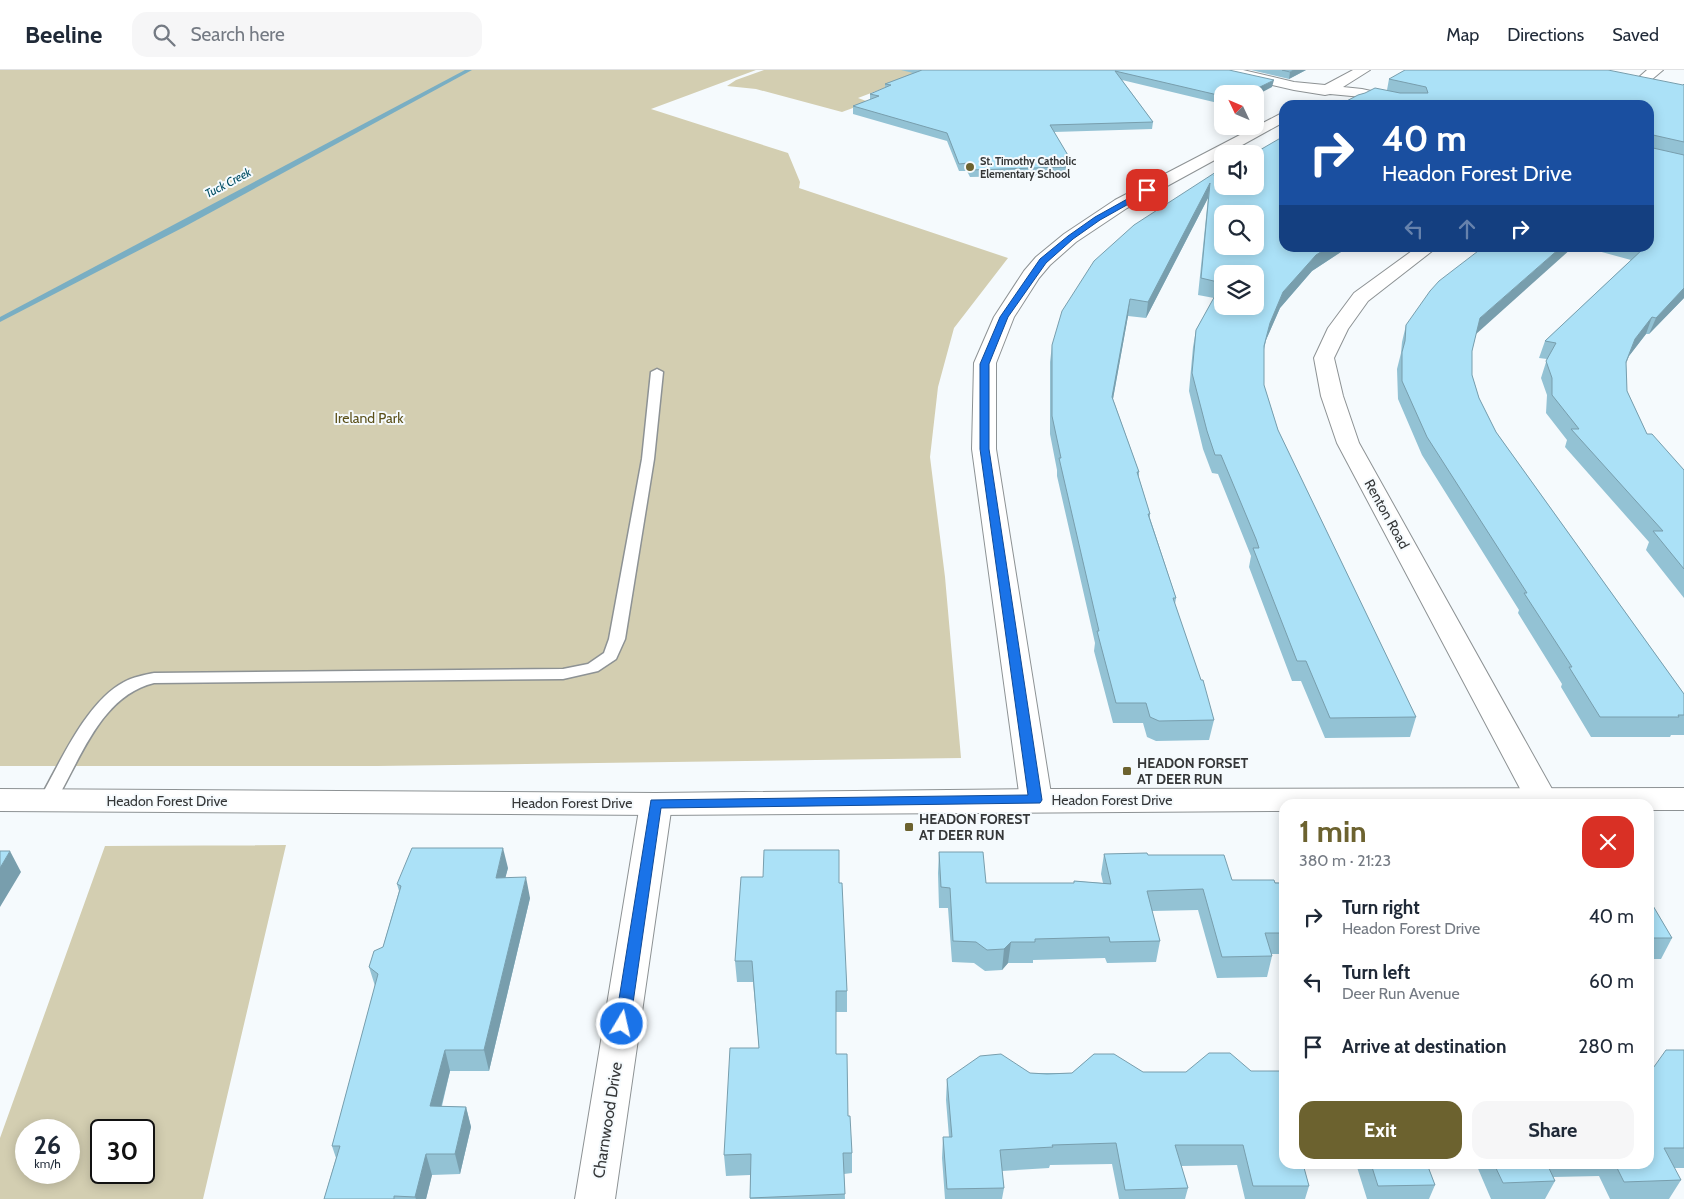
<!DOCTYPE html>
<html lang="en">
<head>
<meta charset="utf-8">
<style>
	:root { --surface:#fff; --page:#f6f6f7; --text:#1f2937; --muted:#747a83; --line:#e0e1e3; --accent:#6c622f }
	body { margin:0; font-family:Cabin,sans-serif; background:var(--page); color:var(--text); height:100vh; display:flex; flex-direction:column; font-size:19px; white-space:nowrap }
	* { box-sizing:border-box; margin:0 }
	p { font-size:16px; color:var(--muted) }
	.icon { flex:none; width:28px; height:28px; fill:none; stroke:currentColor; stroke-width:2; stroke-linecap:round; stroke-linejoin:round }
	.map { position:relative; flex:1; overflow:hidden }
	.panel { position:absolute; left:1279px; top:729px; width:375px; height:370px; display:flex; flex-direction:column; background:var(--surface); border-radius:15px; box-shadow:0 2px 12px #0003 }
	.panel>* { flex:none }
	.hud { position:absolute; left:1279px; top:30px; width:375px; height:152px; border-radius:15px; box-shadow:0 2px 12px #0003; background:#1a4fa0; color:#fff; overflow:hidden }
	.needle { width:32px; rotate:314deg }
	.controls { position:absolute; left:1214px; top:15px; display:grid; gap:10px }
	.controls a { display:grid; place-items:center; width:50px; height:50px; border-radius:10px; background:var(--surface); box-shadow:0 2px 12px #0003; font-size:25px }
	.speed { position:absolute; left:15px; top:1049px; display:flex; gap:10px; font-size:25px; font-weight:700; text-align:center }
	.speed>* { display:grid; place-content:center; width:65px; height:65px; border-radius:50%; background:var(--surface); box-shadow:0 2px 12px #0003; line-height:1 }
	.speed small { font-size:12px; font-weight:400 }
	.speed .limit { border:2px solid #111; border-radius:8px; background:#fff; color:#111 }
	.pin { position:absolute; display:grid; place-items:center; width:42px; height:42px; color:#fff; margin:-21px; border-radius:10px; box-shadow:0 2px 8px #0006 }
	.me { position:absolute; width:55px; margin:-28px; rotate:9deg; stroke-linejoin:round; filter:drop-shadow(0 0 4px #0008) }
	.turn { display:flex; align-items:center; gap:18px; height:105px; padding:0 20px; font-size:22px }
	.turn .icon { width:65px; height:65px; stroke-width:2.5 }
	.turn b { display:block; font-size:35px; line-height:42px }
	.lanes { display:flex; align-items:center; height:48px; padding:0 20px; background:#0003; justify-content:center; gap:25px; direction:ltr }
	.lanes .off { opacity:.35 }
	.round { display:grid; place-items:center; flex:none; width:52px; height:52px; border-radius:15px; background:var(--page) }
	.head { display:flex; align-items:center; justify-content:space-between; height:85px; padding:0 20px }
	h1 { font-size:30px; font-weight:700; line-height:38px; color:var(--accent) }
	.primary-button { display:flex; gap:10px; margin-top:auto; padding:10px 20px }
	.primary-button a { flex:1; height:58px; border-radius:15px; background:var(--accent); color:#fff; font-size:20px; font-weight:700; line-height:58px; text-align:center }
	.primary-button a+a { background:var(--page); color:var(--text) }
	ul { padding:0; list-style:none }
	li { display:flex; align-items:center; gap:15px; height:65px; padding:0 20px }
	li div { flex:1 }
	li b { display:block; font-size:19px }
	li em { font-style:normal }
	header { display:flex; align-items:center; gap:30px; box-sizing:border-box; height:70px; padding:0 25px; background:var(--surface); border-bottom:1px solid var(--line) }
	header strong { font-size:24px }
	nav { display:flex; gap:28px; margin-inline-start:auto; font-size:18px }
	.search { width:350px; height:45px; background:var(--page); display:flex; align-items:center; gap:12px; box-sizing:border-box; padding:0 18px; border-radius:15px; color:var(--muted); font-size:19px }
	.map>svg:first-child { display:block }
	.green { fill:#d3ceb1; fill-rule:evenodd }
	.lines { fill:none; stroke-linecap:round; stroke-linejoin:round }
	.stream { fill:#79aec3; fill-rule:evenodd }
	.lane-casing { stroke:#8d9294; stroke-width:3 }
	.street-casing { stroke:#8d9294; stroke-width:2 }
	.secondary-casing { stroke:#8d9294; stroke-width:2 }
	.lane { fill:#fff; fill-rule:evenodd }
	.street { fill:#fff; fill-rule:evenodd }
	.secondary { fill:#fff; fill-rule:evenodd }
	.wall { fill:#93c2d4 }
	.shaded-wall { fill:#789ead }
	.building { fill:#abe1f7; stroke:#789ead; fill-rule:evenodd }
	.route { fill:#1a73e8; stroke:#114b97 }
	.poi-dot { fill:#6c622f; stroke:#f5fafd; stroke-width:2 }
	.labels { text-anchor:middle; stroke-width:4; stroke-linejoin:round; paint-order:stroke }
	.far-poi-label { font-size:11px; font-weight:bold; fill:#353738; stroke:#f5fafd; text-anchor:start }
	.far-water-label { font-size:12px; font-style:italic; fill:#024f65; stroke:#f5fafd }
	.park-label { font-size:14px; fill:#5b5019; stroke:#f5fafd }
	.street-label { font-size:14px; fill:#353738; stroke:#f5fafd }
	.poi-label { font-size:14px; font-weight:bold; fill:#353738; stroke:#f5fafd; text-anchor:start }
	.near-street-label { font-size:16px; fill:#353738; stroke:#f5fafd }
</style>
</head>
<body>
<header>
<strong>Beeline</strong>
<div class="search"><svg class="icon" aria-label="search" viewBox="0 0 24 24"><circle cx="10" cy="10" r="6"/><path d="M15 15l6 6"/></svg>Search here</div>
<nav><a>Map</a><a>Directions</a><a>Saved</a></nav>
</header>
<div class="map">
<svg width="1684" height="1129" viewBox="0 0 1684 1129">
	<rect width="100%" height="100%" fill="#f5fafd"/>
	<path class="green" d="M 0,0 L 756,0 L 651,39 L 788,83 L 800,112 L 799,118 L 1008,188 L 954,258 L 938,317 L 930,387 L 945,507 L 961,688 L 377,696 L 0,696 Z
		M 764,0 L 931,0 L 858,28 L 869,32 L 842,42 L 756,19 L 727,16 L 736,10 Z
		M 286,775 L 203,1129 L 0,1129 L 0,1068 L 105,776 ZM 26,1060 L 69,1060 L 69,1102 L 26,1102 ZM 101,1060 L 144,1060 L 144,1102 L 101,1102 Z"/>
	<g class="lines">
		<path class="stream" d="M 465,0 L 472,0 L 184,157 L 0,252 L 0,247 Z"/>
		<g class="lane-casing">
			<path id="lane" d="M 657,299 L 663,302 L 654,389 L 625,569 L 616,589 L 598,601 L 563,609 L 154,613 C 100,626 80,691 54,734 L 48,736 L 42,734 L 39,730 C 60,693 86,632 124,612 C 133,607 144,605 154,603 L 563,599 L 588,594 L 604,583 L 609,569 L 642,389 L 651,302 Z"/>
		</g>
		<g class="street-casing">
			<path id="street" d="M 1217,0 L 1243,0 L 1294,12 L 1325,15 L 1353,0 L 1370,0 L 1343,17 L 1362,19 L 1417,31 L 1422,32 L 1424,35 L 1397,35 L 1362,27 L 1330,24 L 1325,25 L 1294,20 L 1219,3 Z
				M 1647,0 L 1663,0 L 1650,11 L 1640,11 L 1638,8 Z
				M 1284,42 L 1284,52 L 1226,84 L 1222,84 L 1222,86 L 1127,138 L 1076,172 L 1050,195 L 1039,208 L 1014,247 L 996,293 L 996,379 L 1052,730 L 1047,738 L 1036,741 L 1025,738 L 1020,730 L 972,379 L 974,293 L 994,247 L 1024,201 L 1036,187 L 1064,164 L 1115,130 Z
				M 1416,178 L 1436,178 L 1368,231 L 1348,259 L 1334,288 L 1343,326 L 1359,373 L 1557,728 L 1553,734 L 1529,734 L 1525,728 L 1337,373 L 1321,326 L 1314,288 L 1328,258 L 1354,223 Z
				M 656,723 L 667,726 L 672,734 L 615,1129 L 575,1129 L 640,734 L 645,726 Z"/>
		</g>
		<g class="secondary-casing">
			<path id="secondary" d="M 1684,718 L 1684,740 L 1649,740 L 1649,734 L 1284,734 L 1284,741 L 656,745 L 0,741 L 0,719 L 656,723 L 1036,719 Z"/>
		</g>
		<use href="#lane" class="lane"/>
		<use href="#street" class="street"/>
		<use href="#secondary" class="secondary"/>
	</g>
	<path class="wall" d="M 901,0 L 1229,0 L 1272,17 L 1222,24 L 1222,34 L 1122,10 L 1153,52 L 1152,59 L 1054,62 L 1069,87 L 1068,95 L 1065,95 L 1066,97 L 1065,105 L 970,107 L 967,101 L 959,101 L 947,71 L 853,44 L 853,36 L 870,30 L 870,24 L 885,18 L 885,14 L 913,3 Z
		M 1251,0 L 1306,0 L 1289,9 Z
		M 1389,9 L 1683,15 L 1684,14 L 1684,228 L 1649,264 L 1646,264 L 1629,286 L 1626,293 L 1627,321 L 1647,364 L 1684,400 L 1684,528 L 1646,480 L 1649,472 L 1565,377 L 1567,370 L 1546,343 L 1547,325 L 1541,308 L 1547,289 L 1539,288 L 1545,271 L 1631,190 L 1598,181 L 1599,178 L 1649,178 L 1649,35 L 1339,35 L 1387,20 Z
		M 1216,102 L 1215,105 L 1284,178 L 1347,178 L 1312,201 L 1280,238 L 1266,270 L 1264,280 L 1264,315 L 1278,360 L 1416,647 L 1410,667 L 1325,668 L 1301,611 L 1292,611 L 1249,497 L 1251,486 L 1218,404 L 1212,403 L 1203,379 L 1189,321 L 1193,277 L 1196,260 L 1214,228 L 1198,225 L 1208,128 L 1146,248 L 1128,246 L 1113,329 L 1139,402 L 1139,408 L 1150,444 L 1150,448 L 1176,528 L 1175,534 L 1214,650 L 1209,670 L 1156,671 L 1147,667 L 1143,653 L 1113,653 L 1094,581 L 1095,573 L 1057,406 L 1057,400 L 1050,364 L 1050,292 L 1052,275 Z
		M 1406,255 L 1476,264 L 1472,281 L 1472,305 L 1479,328 L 1496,362 L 1684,624 L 1684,665 L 1671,665 L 1670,667 L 1591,667 L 1561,617 L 1562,614 L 1518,543 L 1519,540 L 1422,385 L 1398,329 L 1397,299 L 1401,283 L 1402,272 Z
		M 939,782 L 986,813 L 1074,813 L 1074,811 L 1103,813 L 1101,804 L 1104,784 L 1148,785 L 1232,810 L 1284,813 L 1284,884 L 1272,884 L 1272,886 L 1267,907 L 1217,908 L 1198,840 L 1152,841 L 1160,871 L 1156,892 L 1107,893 L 1105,888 L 1033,890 L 1033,893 L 1008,893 L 1002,900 L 985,901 L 974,893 L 952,892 L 948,838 L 939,838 L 938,803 Z
		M 508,798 L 505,808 L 530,828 L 489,1001 L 450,1001 L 442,1036 L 466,1037 L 471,1057 L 460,1104 L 432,1105 L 426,1129 L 324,1129 L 336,1088 L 332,1076 L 375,916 L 369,897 L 383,877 L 399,821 L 397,814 Z
		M 839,813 L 847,921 L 847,942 L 836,942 L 836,984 L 848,1046 L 852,1083 L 852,1103 L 844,1104 L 845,1129 L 750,1129 L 750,1105 L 726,1106 L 724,1085 L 759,978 L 753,912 L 737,912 L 735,891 Z
		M 1649,829 L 1672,868 L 1661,889 L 1649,889 Z
		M 1684,980 L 1684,1098 L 1674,1098 L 1681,1110 L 1669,1129 L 1610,1129 L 1599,1106 L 1553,1107 L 1555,1111 L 1545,1129 L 1491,1129 L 1476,1094 L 1649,1094 L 1651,1001 Z
		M 1094,984 L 1284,1094 L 1319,1094 L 1303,1094 L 1309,1116 L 1305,1129 L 1245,1129 L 1237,1095 L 1181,1096 L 1188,1118 L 1185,1129 L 1119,1129 L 1112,1094 L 1050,1095 L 1049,1098 L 1002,1101 L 1004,1118 L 1002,1129 L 945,1129 L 942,1088 L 943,1067 L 949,1067 L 946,1030 L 947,1009 L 1030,1003 L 1072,1003 Z
		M 1356,1094 L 1427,1094 L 1435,1115 L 1429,1129 L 1367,1129 Z"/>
	<path class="shaded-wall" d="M 1294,0 L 1306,0 L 1289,9 L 1290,2 Z
		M 1274,10 L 1272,17 L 1255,26 L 1255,24 L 1246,24 Z
		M 1210,113 L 1208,128 L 1146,248 L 1148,232 Z
		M 1327,178 L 1347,178 L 1312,201 L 1280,238 L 1266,270 L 1260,293 L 1270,253 L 1283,222 L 1316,185 Z
		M 1560,178 L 1572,178 L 1475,265 L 1480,248 Z
		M 1684,218 L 1684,228 L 1649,264 L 1656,248 Z
		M 1130,229 L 1128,246 L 1110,345 L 1112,327 Z
		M 1652,247 L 1646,264 L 1629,286 L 1620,309 L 1635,269 Z
		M 503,778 L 508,798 L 500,828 L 496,808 Z
		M 10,781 L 21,802 L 0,837 L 0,798 Z
		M 526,807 L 530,828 L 489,1001 L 484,980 Z
		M 1011,872 L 1008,893 L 1002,900 L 1004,879 Z
		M 445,980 L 450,1001 L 436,1057 L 430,1036 Z
		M 466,1037 L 471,1057 L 460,1104 L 455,1084 Z
		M 426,1084 L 432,1105 L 426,1129 L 416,1129 L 415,1127 Z"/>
	<path class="building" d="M 922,0 L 1229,0 L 1274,10 L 1246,24 L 1222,24 L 1222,26 L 1115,1 L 1153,52 L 1050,55 L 1069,87 L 1060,88 L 1066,97 L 970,100 L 968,93 L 959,94 L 947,63 L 853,36 L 879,26 L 870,24 L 891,15 L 885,14 Z
		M 1282,0 L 1294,0 L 1290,2 Z
		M 1405,0 L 1608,0 L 1683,15 L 1684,14 L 1684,72 L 1653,65 L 1653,78 L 1684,85 L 1684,218 L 1656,248 L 1652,247 L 1635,269 L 1626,292 L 1627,321 L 1647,364 L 1652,364 L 1684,400 L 1684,499 L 1653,461 L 1663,461 L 1571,359 L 1579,359 L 1552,325 L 1552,308 L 1546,291 L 1556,273 L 1545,271 L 1644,178 L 1649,178 L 1649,35 L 1552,35 L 1542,33 L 1539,35 L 1339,35 L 1358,25 L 1365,23 L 1375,18 L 1400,23 L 1428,23 L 1426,17 L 1389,9 Z
		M 1284,66 L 1284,178 L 1327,178 L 1316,185 L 1283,222 L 1270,253 L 1264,276 L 1264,315 L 1278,360 L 1416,647 L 1330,648 L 1306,591 L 1297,591 L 1253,478 L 1259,478 L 1256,469 L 1221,385 L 1215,385 L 1207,361 L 1192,303 L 1196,260 L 1222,213 L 1222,236 L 1255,236 L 1255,204 L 1222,204 L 1222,213 L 1201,208 L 1210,113 L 1148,232 L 1130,229 L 1112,327 L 1139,402 L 1137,402 L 1150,444 L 1148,444 L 1176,528 L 1173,528 L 1201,610 L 1203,610 L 1214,650 L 1159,651 L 1150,647 L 1146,633 L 1116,633 L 1097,561 L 1099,561 L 1059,388 L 1061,388 L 1052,346 L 1052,275 L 1062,241 L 1094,191 L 1134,155 L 1216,102 L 1214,106 L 1222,101 L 1222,116 L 1255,116 L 1255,84 L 1253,84 ZM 1222,144 L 1255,144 L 1255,176 L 1222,176 Z
		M 1482,178 L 1560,178 L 1480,248 L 1472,281 L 1472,305 L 1479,328 L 1496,362 L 1684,624 L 1684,645 L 1678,645 L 1679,647 L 1600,647 L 1569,597 L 1572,597 L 1524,523 L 1527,523 L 1427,367 L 1402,311 L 1402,282 L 1405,271 L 1406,255 L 1430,221 L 1439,211 Z
		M 412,778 L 503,778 L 496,808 L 526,807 L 484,980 L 445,980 L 430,1036 L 466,1037 L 455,1084 L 426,1084 L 415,1127 L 394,1126 L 394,1129 L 324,1129 L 340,1076 L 332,1076 L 378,904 L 369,897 L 374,881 L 383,877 L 401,816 L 397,814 Z
		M 764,780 L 839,780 L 839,813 L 842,813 L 847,921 L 836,921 L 836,984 L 847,984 L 848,1046 L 850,1046 L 852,1083 L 843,1083 L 845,1124 L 750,1128 L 751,1084 L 724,1085 L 730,978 L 759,978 L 752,891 L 735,891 L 741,807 L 763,807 Z
		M 0,781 L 10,781 L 0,798 Z
		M 939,782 L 983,782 L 986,813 L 1074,813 L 1074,811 L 1111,814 L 1104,784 L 1147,783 L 1148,785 L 1224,785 L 1232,810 L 1274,810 L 1275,813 L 1284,813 L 1284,863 L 1265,863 L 1272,886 L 1222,887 L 1203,819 L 1147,821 L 1160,871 L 1110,872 L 1109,867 L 1035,869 L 1035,872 L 1011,872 L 1004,879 L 987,880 L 976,872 L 953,871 L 950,818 L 941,817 Z
		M 1649,829 L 1672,868 L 1649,868 Z
		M 1666,980 L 1684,980 L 1684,1078 L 1664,1078 L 1681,1110 L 1624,1112 L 1615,1094 L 1649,1094 L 1649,1001 L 1651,1001 Z
		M 1209,983 L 1230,983 L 1251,1001 L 1284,1001 L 1284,1094 L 1303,1094 L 1309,1116 L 1253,1116 L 1243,1075 L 1175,1075 L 1188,1118 L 1125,1120 L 1116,1073 L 1052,1075 L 1053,1077 L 1000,1080 L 1004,1118 L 947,1119 L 943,1067 L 952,1067 L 947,1009 L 980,986 L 1001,984 L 1030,1003 L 1047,1004 L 1072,1003 L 1094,984 L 1114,984 L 1143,1002 L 1186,1002 Z
		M 1371,1094 L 1427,1094 L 1435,1115 L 1378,1116 Z
		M 1494,1094 L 1547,1094 L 1555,1111 L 1503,1113 Z"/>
	<path class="route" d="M 1147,118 L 1150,119 L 1150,122 L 1100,150 L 1073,169 L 1046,193 L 1008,247 L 989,294 L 989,379 L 1042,730 L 1040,733 L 661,738 L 630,954 L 628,958 L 622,960 L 617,958 L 615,954 L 651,730 L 1028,725 L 980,379 L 980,294 L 1000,247 L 1040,189 L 1068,166 L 1095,147 Z"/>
	<g class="poi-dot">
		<circle cx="970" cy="97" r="5"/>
		<rect x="1122" y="696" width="10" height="10" rx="2.5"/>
		<rect x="904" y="752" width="10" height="10" rx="2.5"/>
	</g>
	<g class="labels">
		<g class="far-poi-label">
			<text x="980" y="95">St. Timothy Catholic<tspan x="980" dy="13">Elementary School</tspan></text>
		</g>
		<g class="far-water-label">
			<text transform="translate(228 113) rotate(-28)" y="4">Tuck Creek</text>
		</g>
		<g class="park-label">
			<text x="369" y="353">Ireland Park</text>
		</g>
		<g class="street-label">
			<text transform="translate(1387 444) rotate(61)" y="5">Renton Road</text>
			<text x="1112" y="735">Headon Forest Drive</text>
			<text x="167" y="736">Headon Forest Drive</text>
			<text x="572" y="738">Headon Forest Drive</text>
		</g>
		<g class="poi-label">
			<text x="1137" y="698">HEADON FORSET<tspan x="1137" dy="16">AT DEER RUN</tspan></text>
			<text x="919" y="754">HEADON FOREST<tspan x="919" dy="16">AT DEER RUN</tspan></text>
		</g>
		<g class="near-street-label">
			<text transform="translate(607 1050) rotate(-81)" y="6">Charnwood Drive</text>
		</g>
	</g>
</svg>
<div class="controls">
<a><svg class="needle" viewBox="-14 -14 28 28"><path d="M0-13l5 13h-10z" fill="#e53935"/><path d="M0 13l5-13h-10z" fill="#747a83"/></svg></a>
<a><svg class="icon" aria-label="sound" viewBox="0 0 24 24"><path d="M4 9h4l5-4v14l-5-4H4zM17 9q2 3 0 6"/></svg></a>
<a><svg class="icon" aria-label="search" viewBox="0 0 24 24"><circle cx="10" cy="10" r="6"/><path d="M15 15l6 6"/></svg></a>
<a><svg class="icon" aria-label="layers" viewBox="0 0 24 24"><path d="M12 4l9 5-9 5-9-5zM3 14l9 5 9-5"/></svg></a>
</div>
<div class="speed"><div>26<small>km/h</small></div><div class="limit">30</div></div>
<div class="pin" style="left:1147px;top:120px;background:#d93025"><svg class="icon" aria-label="arrive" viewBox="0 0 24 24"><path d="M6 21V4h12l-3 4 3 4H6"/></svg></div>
<svg class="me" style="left:622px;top:954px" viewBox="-20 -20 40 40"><circle r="17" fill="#1a73e8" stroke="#fff" stroke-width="3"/><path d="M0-11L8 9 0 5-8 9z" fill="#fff"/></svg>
<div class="hud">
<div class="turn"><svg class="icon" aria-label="right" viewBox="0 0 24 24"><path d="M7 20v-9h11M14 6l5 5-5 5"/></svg><div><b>40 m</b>Headon Forest Drive</div></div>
<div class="lanes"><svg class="icon off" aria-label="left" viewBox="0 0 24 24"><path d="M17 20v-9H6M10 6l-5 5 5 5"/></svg><svg class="icon off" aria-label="ahead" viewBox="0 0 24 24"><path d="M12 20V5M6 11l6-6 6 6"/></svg><svg class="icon" aria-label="right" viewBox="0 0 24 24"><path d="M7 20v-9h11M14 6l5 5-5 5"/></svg></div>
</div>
<section class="panel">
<div class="head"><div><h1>1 min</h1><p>380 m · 21:23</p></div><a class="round" style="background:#d93025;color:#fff"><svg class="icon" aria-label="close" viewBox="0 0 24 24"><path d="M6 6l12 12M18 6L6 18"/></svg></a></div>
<ul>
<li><svg class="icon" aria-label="right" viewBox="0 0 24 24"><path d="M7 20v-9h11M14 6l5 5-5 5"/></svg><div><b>Turn right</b><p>Headon Forest Drive</p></div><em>40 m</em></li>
<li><svg class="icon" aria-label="left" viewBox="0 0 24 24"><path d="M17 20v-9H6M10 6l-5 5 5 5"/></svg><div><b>Turn left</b><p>Deer Run Avenue</p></div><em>60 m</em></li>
<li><svg class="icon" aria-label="arrive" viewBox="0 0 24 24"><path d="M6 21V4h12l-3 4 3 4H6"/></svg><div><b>Arrive at destination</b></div><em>280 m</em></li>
</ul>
<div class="primary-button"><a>Exit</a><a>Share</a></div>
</section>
</div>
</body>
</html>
